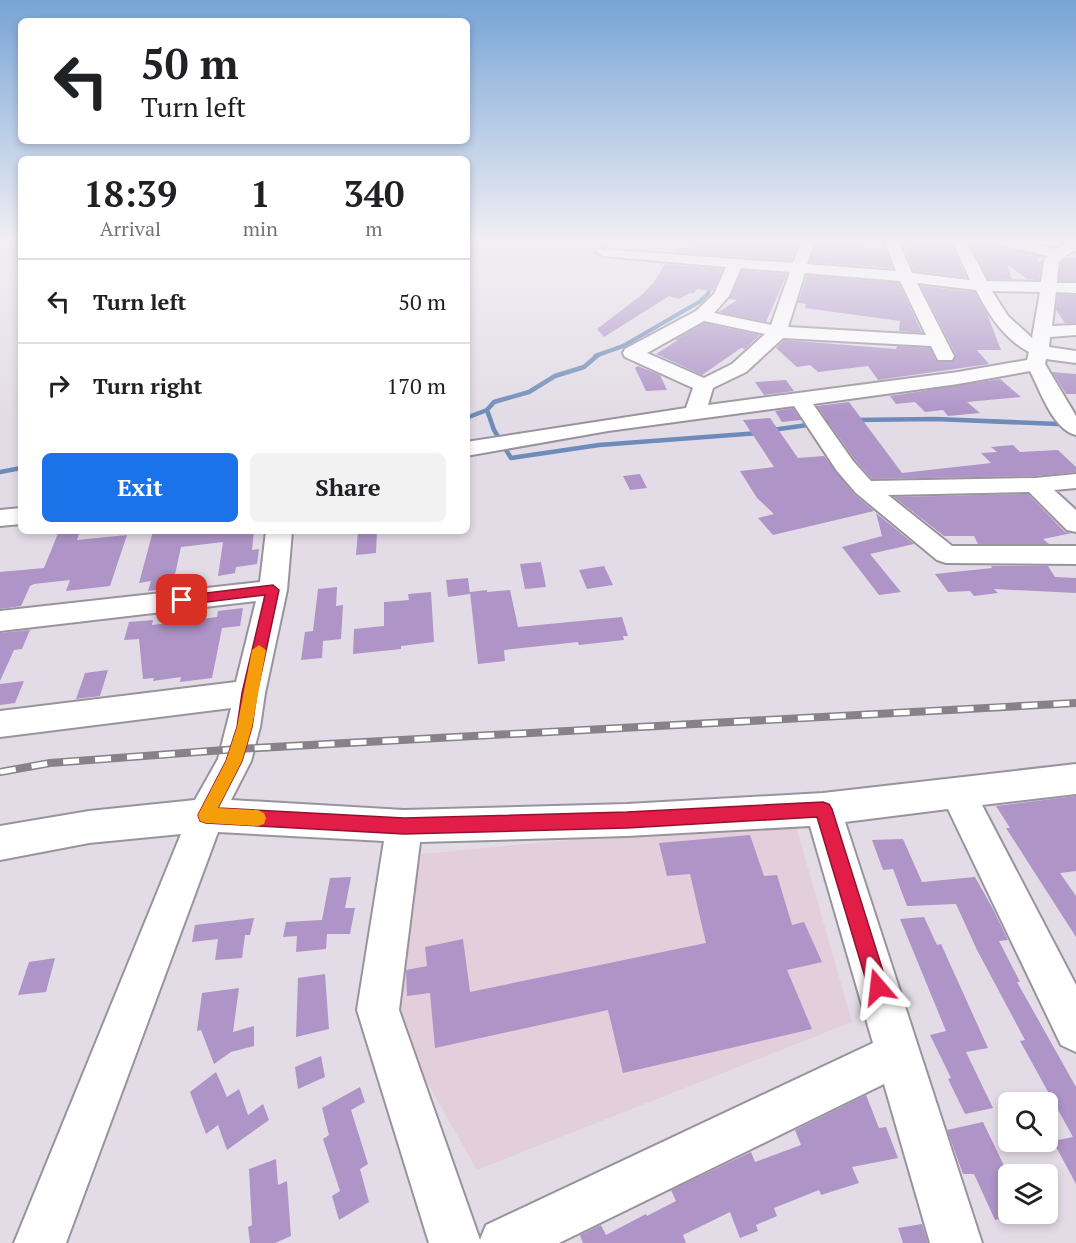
<!DOCTYPE html>
<html lang="en">
<head>
<meta charset="utf-8">
<style>
	:root { --surface:#fff; --page:#f2f2f2; --text:#202124; --muted:#757577; --line:#e0e0e0; --accent:#1a73e8 }
	body { margin:0; font-family:"PT Serif",serif; background:var(--page); color:var(--text); height:100vh; display:flex; flex-direction:column; font-size:22px; white-space:nowrap }
	* { box-sizing:border-box; margin:0 }
	p { font-size:20px; color:var(--muted) }
	.icon { flex:none; width:33px; height:33px; fill:none; stroke:currentColor; stroke-width:2; stroke-linecap:round; stroke-linejoin:round }
	.map { position:relative; flex:1; overflow:hidden }
	.drawer { position:absolute; left:18px; top:156px; width:452px; height:378px; display:flex; flex-direction:column; background:var(--surface); border-radius:9px; box-shadow:0 3px 9px #0003 }
	.drawer>* { flex:none }
	.guide { position:absolute; left:18px; top:18px; width:452px; height:126px; border-radius:9px; box-shadow:0 3px 9px #0003; background:#fff; color:var(--text); overflow:hidden }
	.fabs { position:absolute; left:998px; top:1092px; display:grid; gap:12px }
	.fabs a { display:grid; place-items:center; width:60px; height:60px; border-radius:9px; background:var(--surface); box-shadow:0 3px 9px #0003; font-size:30px }
	.pin { position:absolute; display:grid; place-items:center; width:51px; height:51px; color:#fff; margin:-26px; border-radius:12px; box-shadow:0 3px 9px #0006 }
	.me { position:absolute; width:66px; margin:-33px; rotate:343deg; stroke-linejoin:round; filter:drop-shadow(0 0 4px #0008) }
	.turn { display:flex; align-items:center; gap:21px; height:126px; padding:0 24px; font-size:27px }
	.turn .icon { width:78px; height:78px; stroke-width:2.5 }
	.turn b { display:block; font-size:42px; line-height:51px }
	.eta { display:flex; justify-content:space-evenly; align-items:center; height:102px; text-align:center }
	.eta b { font-size:36px; font-weight:700; line-height:42px }
	.action { display:flex; gap:12px; margin-top:auto; padding:12px 24px }
	.action a { flex:1; height:69px; border-radius:9px; background:var(--accent); color:#fff; font-size:24px; font-weight:700; line-height:69px; text-align:center }
	.action a+a { background:var(--page); color:var(--text) }
	ul { padding:0; list-style:none }
	li { display:flex; align-items:center; gap:18px; height:84px; padding:0 24px; border-top:2px solid var(--line) }
	li div { flex:1 }
	li b { display:block; font-size:22px }
	li em { font-style:normal }
	.map>svg:first-child { display:block }
	.education { fill:#e3cedc }
	.lines { fill:none; stroke-linecap:round; stroke-linejoin:round }
	.stream-far1 { stroke:#6f8bba; stroke-width:4 }
	.stream { stroke:#6f8bba; stroke-width:4.5 }
	.building { fill:#ae94c7 }
	.minor-casing { stroke:#99939d; stroke-width:4 }
	.minor { fill:#fff; fill-rule:evenodd }
	.rail-casing { stroke:#878289; stroke-width:8 }
	.rail { stroke:#fff; stroke-width:5; stroke-dasharray:16; stroke-linecap:butt }
	.route { fill:#e11d48; stroke:#92132f; stroke-width:1.5 }
	.slow { fill:#f59e0b }
</style>
</head>
<body>
<div class="map">
<svg width="1076" height="1243" viewBox="0 0 1076 1243">
	<rect width="100%" height="100%" fill="#e3dce6"/>
	<path class="education" d="M 796,826 L 852,1022 L 477,1170 L 403,1040 L 398,945 L 422,854 L 672,830 Z"/>
	<g class="lines">
		<path class="stream-far1" d="M 595,356 L 623,346 L 699,302 L 708,294 L 711,284"/>
		<path class="stream" d="M 487,410 L 494,430 L 511,458 L 599,445 L 759,433
			M 466,418 L 487,410 L 494,402 L 529,392 L 555,376 L 584,367 L 598,355
			M 855,420 L 935,419 L 1058,424
			M 772,430 L 836,421
			M 0,472 L 21,468"/>
	</g>
	<path class="building" d="M 693,242 L 755,242 L 785,246 L 787,242 L 797,243 L 791,261 L 673,252 L 676,247 L 693,248 Z
		M 827,242 L 885,249 L 893,268 L 810,262 L 815,245 L 825,246 Z
		M 908,242 L 953,247 L 966,277 L 914,271 L 905,252 L 909,252 Z
		M 970,242 L 998,242 L 1001,247 L 1040,256 L 1037,261 L 1042,261 L 1039,280 L 1027,279 L 1007,264 L 1012,279 L 988,279 Z
		M 1076,257 L 1076,281 L 1059,281 L 1061,263 L 1067,258 Z
		M 665,264 L 723,269 L 713,291 L 697,289 L 694,293 L 690,293 L 679,299 L 669,296 L 604,337 L 597,329 L 643,294 L 654,282 Z
		M 742,270 L 787,274 L 766,322 L 719,312 L 737,300 L 729,299 Z
		M 807,275 L 899,283 L 922,333 L 899,331 L 900,321 L 805,308 L 806,304 L 798,303 Z
		M 921,286 L 975,292 L 987,314 L 1001,350 L 977,350 L 989,364 L 878,380 L 868,366 L 818,372 L 810,365 L 797,367 L 776,348 L 784,340 L 896,349 L 897,346 L 930,348 L 936,361 L 952,362 L 956,355 Z
		M 1058,294 L 1076,295 L 1076,323 L 1065,323 L 1056,310 Z
		M 704,323 L 760,335 L 745,349 L 741,348 L 702,375 L 656,354 L 678,340 L 675,340 Z
		M 638,366 L 660,375 L 667,390 L 646,391 L 635,368 Z
		M 1052,372 L 1076,374 L 1076,394 L 1066,394 Z
		M 1000,379 L 1021,397 L 967,402 L 980,413 L 948,416 L 943,410 L 925,412 L 915,402 L 896,404 L 890,396 Z
		M 786,380 L 794,391 L 764,395 L 755,382 Z
		M 849,402 L 902,473 L 991,463 L 981,453 L 997,452 L 991,447 L 1013,445 L 1020,452 L 1058,450 L 1076,467 L 1076,472 L 1035,476 L 872,479 L 855,460 L 817,406 Z
		M 793,408 L 801,420 L 782,422 L 775,411 Z
		M 770,418 L 798,458 L 824,456 L 854,494 L 874,511 L 773,535 L 758,518 L 774,514 L 757,498 L 740,471 L 774,467 L 743,420 Z
		M 640,474 L 647,488 L 630,490 L 623,476 Z
		M 1028,494 L 1065,532 L 1072,533 L 1043,539 L 1049,544 L 978,544 L 974,536 L 944,536 L 894,497 Z
		M 876,513 L 914,544 L 870,554 L 901,592 L 879,595 L 842,547 L 882,536 Z
		M 59,531 L 80,531 L 77,540 L 127,535 L 110,586 L 66,591 L 70,580 L 34,584 L 30,586 L 21,606 L 0,609 L 0,572 L 44,568 Z
		M 153,531 L 254,531 L 252,550 L 259,549 L 257,564 L 236,567 L 235,573 L 218,576 L 223,542 L 181,547 L 172,588 L 148,591 L 151,581 L 139,583 Z
		M 358,531 L 377,531 L 376,553 L 356,555 Z
		M 541,562 L 546,587 L 525,589 L 520,564 Z
		M 604,566 L 613,585 L 587,589 L 579,570 Z
		M 991,566 L 1048,566 L 1055,577 L 1076,578 L 1076,593 L 994,589 L 998,593 L 974,596 L 970,591 L 948,592 L 935,574 L 992,568 Z
		M 468,578 L 470,594 L 448,597 L 446,580 Z
		M 337,587 L 336,606 L 343,605 L 341,639 L 323,641 L 322,658 L 301,660 L 305,632 L 313,631 L 318,589 Z
		M 487,590 L 487,592 L 510,590 L 518,627 L 622,617 L 628,636 L 623,636 L 624,640 L 579,645 L 578,642 L 504,650 L 505,661 L 478,664 L 470,592 Z
		M 431,592 L 434,642 L 401,646 L 401,649 L 353,654 L 354,629 L 384,626 L 384,602 L 409,600 L 408,594 Z
		M 243,608 L 240,626 L 222,628 L 212,678 L 180,682 L 181,677 L 153,681 L 154,678 L 143,679 L 139,639 L 124,640 L 129,622 L 153,620 L 152,625 L 217,617 L 218,611 Z
		M 30,630 L 22,649 L 14,650 L 0,681 L 0,633 Z
		M 108,670 L 100,696 L 76,699 L 85,673 Z
		M 24,681 L 15,703 L 0,705 L 0,684 Z
		M 1076,796 L 1076,871 L 1060,873 L 1076,896 L 1076,937 L 1006,828 L 1010,828 L 996,806 Z
		M 750,835 L 764,876 L 777,875 L 792,925 L 804,922 L 822,962 L 787,970 L 812,1029 L 623,1073 L 608,1010 L 435,1048 L 430,993 L 407,996 L 406,970 L 427,966 L 425,947 L 463,939 L 470,992 L 706,943 L 690,874 L 667,876 L 659,843 Z
		M 903,839 L 922,882 L 975,877 L 993,909 L 1008,940 L 999,941 L 1020,982 L 1017,982 L 1076,1087 L 1076,1184 L 1053,1141 L 1073,1137 L 1020,1041 L 1025,1040 L 977,950 L 956,904 L 907,906 L 893,869 L 883,870 L 872,840 Z
		M 351,877 L 345,908 L 355,908 L 350,934 L 327,934 L 326,949 L 296,952 L 297,936 L 283,937 L 286,922 L 322,920 L 330,878 Z
		M 924,917 L 937,945 L 941,944 L 988,1048 L 966,1052 L 993,1108 L 965,1114 L 948,1079 L 951,1078 L 930,1035 L 946,1031 L 900,919 Z
		M 254,918 L 250,935 L 245,935 L 242,958 L 215,960 L 218,939 L 192,942 L 195,925 Z
		M 55,958 L 46,992 L 18,995 L 29,962 Z
		M 325,974 L 329,1029 L 296,1037 L 298,978 Z
		M 239,988 L 233,1032 L 254,1026 L 254,1046 L 231,1052 L 214,1064 L 201,1030 L 197,1031 L 202,993 Z
		M 321,1056 L 325,1077 L 298,1089 L 295,1067 Z
		M 216,1072 L 227,1097 L 239,1089 L 248,1115 L 263,1104 L 269,1120 L 227,1150 L 218,1125 L 206,1134 L 190,1092 Z
		M 360,1087 L 365,1102 L 351,1110 L 368,1164 L 360,1169 L 369,1202 L 339,1220 L 332,1196 L 340,1191 L 323,1139 L 329,1135 L 322,1108 Z
		M 866,1095 L 879,1128 L 886,1127 L 898,1158 L 852,1167 L 859,1183 L 821,1195 L 819,1190 L 774,1208 L 777,1216 L 756,1225 L 758,1231 L 740,1238 L 730,1212 L 683,1235 L 686,1243 L 583,1243 L 580,1235 L 601,1225 L 606,1235 L 646,1214 L 647,1216 L 676,1201 L 671,1190 L 751,1152 L 755,1162 L 801,1145 L 795,1130 Z
		M 983,1122 L 1008,1174 L 1008,1217 L 995,1220 L 974,1174 L 963,1174 L 947,1130 Z
		M 276,1159 L 278,1185 L 287,1181 L 291,1236 L 275,1243 L 250,1243 L 248,1227 L 252,1225 L 249,1169 Z
		M 922,1224 L 928,1243 L 903,1243 L 898,1228 Z"/>
	<g class="lines">
		<g class="minor-casing">
			<path id="minor" d="M 800,242 L 814,242 L 807,264 L 896,271 L 885,242 L 899,242 L 912,273 L 970,280 L 953,242 L 967,242 L 987,281 L 1041,282 L 1044,260 L 1048,256 L 1002,245 L 1000,242 L 1027,242 L 1056,249 L 1062,245 L 1076,243 L 1076,251 L 1071,252 L 1059,262 L 1057,283 L 1076,283 L 1076,293 L 1056,292 L 1052,326 L 1076,325 L 1076,335 L 1050,337 L 1049,347 L 1076,351 L 1076,363 L 1046,359 L 1045,364 L 1076,416 L 1076,435 C 1053,430 1040,390 1030,371 L 958,384 L 813,404 L 853,461 L 871,481 L 1035,478 L 1076,474 L 1076,488 L 1054,490 L 1076,510 L 1076,532 L 1067,530 L 1029,492 L 888,495 L 952,546 L 1076,546 L 1076,564 L 946,563 L 937,560 L 856,493 L 837,471 L 794,406 L 608,431 L 466,456 L 466,442 L 686,408 L 693,388 L 625,357 L 623,353 L 625,349 L 696,311 L 714,294 L 726,267 L 603,256 L 596,252 L 598,249 L 793,263 ZM 741,268 L 790,272 L 771,325 L 714,313 L 729,296 ZM 805,273 L 900,281 L 926,335 L 788,327 ZM 917,283 L 976,290 C 988,314 1004,339 1029,352 L 1027,360 L 958,372 L 708,405 L 713,388 L 746,372 L 783,338 L 931,346 L 938,360 L 952,360 L 954,356 ZM 992,291 L 1040,292 L 1032,338 L 1008,316 ZM 704,321 L 765,334 L 732,364 L 704,378 L 647,353 Z
				M 21,508 L 21,524 L 0,526 L 0,510 Z
				M 266,531 L 292,531 L 287,590 L 265,693 L 260,727 L 251,761 L 231,800 L 404,810 L 627,804 L 823,793 L 1076,764 L 1076,794 L 982,805 L 1076,985 L 1076,1052 L 1061,1045 L 948,809 L 845,822 L 982,1243 L 930,1243 L 884,1084 L 559,1243 L 429,1243 L 357,1010 L 384,841 L 218,832 L 66,1243 L 14,1243 L 181,834 L 89,843 L 0,860 L 0,826 L 89,811 L 195,800 L 218,759 L 231,708 L 0,737 L 0,711 L 236,682 L 256,601 L 0,631 L 0,611 L 260,582 ZM 810,826 L 873,1043 L 486,1225 L 480,1240 L 399,1010 L 420,842 L 627,836 Z"/>
		</g>
		<use href="#minor" class="minor"/>
		<g class="rail-casing">
			<path id="rail" d="M 0,772 L 50,763 L 238,749 L 1076,703"/>
		</g>
		<use href="#rail" class="rail"/>
	</g>
	<linearGradient id="sky" x2="0" y2="1"><stop stop-color="#77a4d6"/><stop offset="0.58" stop-color="#f2eff4"/><stop offset="1" stop-color="#f2eff4" stop-opacity="0"/></linearGradient>
	<rect width="1076" height="416" fill="url(#sky)"/>
	<path class="route" d="M 273,585 L 279,590 L 257,693 L 252,727 L 242,761 L 218,808 L 404,818 L 627,812 L 823,802 L 829,804 L 832,809 L 888,987 L 885,994 L 878,997 L 871,994 L 868,987 L 817,817 L 627,828 L 404,834 L 206,823 L 200,821 L 198,815 L 226,761 L 237,727 L 242,693 L 265,595 L 182,605 L 175,600 L 182,596 Z"/>
	<path class="slow" d="M 259,645 L 266,650 L 252,727 L 242,761 L 218,808 L 258,810 L 264,813 L 266,818 L 264,824 L 258,826 L 206,823 L 200,821 L 198,815 L 226,761 L 237,727 L 252,650 Z"/>
</svg>
<div class="fabs">
<a><svg class="icon" aria-label="search" viewBox="0 0 24 24"><circle cx="10" cy="10" r="6"/><path d="M15 15l6 6"/></svg></a>
<a><svg class="icon" aria-label="layers" viewBox="0 0 24 24"><path d="M12 4l9 5-9 5-9-5zM3 14l9 5 9-5"/></svg></a>
</div>
<div class="pin" style="left:182px;top:600px;background:#d93025"><svg class="icon" aria-label="arrive" viewBox="0 0 24 24"><path d="M6 21V4h12l-3 4 3 4H6"/></svg></div>
<svg class="me" style="left:878px;top:987px" viewBox="-20 -20 40 40"><path d="M0-17L14 15 0 8-14 15z" fill="#e11d48" stroke="#fff" stroke-width="4"/></svg>
<div class="guide">
<div class="turn"><svg class="icon" aria-label="left" viewBox="0 0 24 24"><path d="M17 20v-9H6M10 6l-5 5 5 5"/></svg><div><b>50 m</b>Turn left</div></div>
</div>
<section class="drawer">
<div class="eta">
<div><b>18:39</b><p>Arrival</p></div>
<div><b>1</b><p>min</p></div>
<div><b>340</b><p>m</p></div>
</div>
<ul>
<li><svg class="icon" aria-label="left" viewBox="0 0 24 24"><path d="M17 20v-9H6M10 6l-5 5 5 5"/></svg><div><b>Turn left</b></div><em>50 m</em></li>
<li><svg class="icon" aria-label="right" viewBox="0 0 24 24"><path d="M7 20v-9h11M14 6l5 5-5 5"/></svg><div><b>Turn right</b></div><em>170 m</em></li>
</ul>
<div class="action"><a>Exit</a><a>Share</a></div>
</section>
</div>
</body>
</html>
